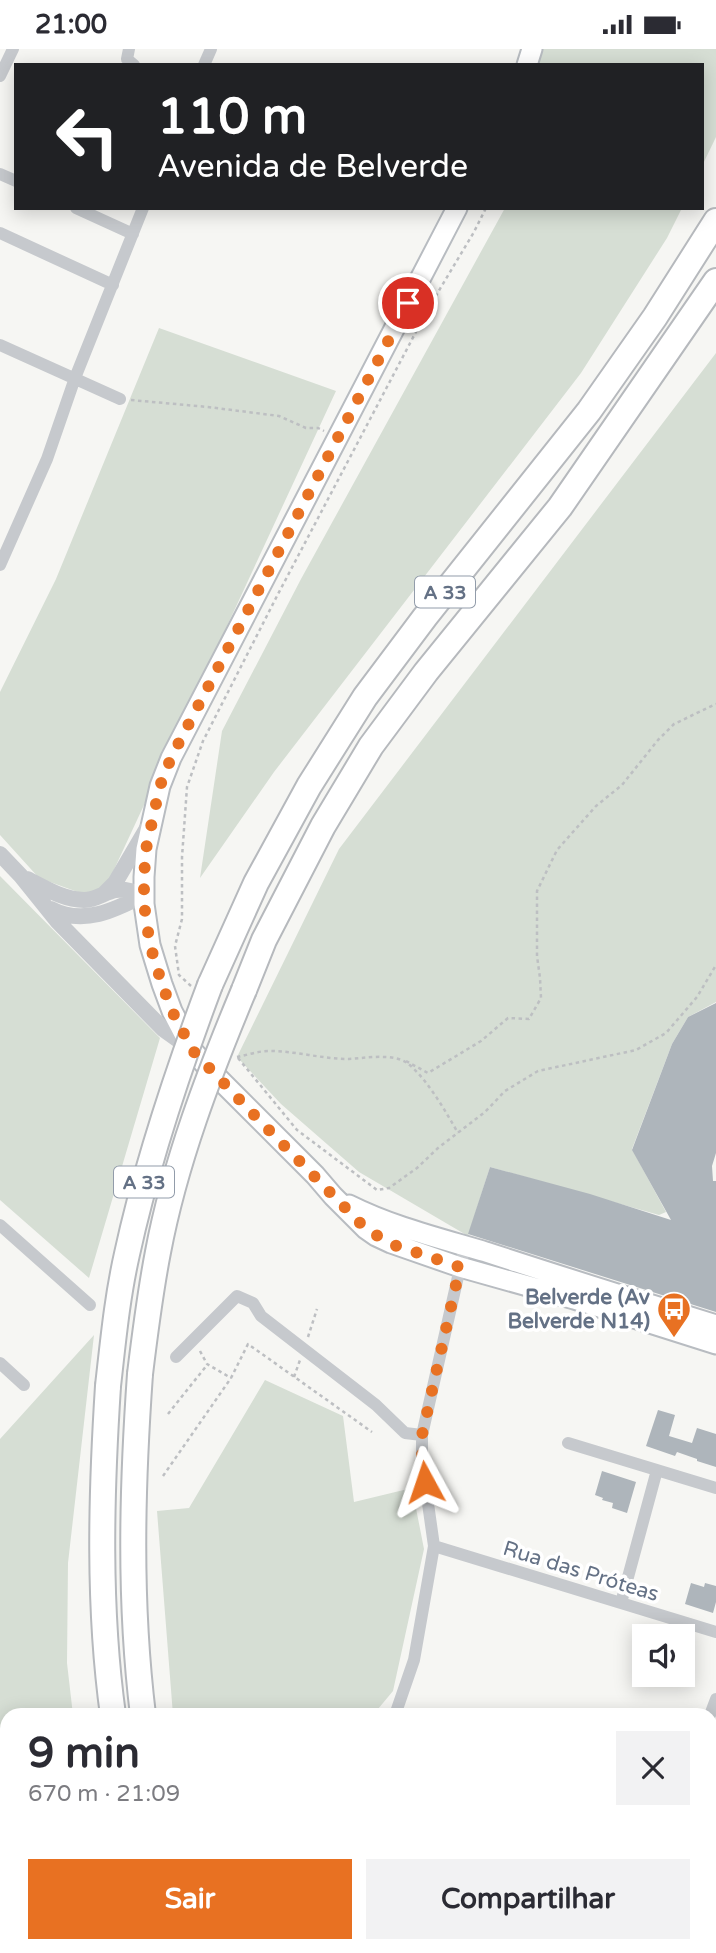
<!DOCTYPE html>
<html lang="pt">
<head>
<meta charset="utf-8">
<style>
	:root { --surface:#fff; --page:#f2f2f3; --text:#2b2b33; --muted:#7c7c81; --accent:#e87122 }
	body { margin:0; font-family:"Varela Round",sans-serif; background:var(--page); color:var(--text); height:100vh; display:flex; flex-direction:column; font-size:26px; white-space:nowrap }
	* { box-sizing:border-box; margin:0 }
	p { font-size:23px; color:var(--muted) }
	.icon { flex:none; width:38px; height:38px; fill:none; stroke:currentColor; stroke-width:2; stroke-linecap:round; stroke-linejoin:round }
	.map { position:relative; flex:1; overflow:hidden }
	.side { position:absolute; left:0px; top:1659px; width:718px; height:245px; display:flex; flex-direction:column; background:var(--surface); border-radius:21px 21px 0 0; box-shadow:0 4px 18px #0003 }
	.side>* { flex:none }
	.guide { position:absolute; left:14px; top:14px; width:690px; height:147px; border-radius:0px; box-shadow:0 4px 18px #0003; background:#202124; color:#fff; overflow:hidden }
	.controls { position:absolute; left:632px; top:1575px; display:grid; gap:14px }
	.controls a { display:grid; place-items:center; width:63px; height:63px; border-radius:0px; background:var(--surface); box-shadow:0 4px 18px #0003; font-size:35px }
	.pin { position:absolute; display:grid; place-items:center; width:60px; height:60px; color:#fff; margin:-30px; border:4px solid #fff; border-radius:50%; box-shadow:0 2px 7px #0007 }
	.me { position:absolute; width:77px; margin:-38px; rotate:355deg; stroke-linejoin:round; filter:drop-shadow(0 0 5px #0008) }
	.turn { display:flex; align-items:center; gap:24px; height:147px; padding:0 28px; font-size:32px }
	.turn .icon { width:91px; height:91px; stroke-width:2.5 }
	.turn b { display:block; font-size:49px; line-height:60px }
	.round { display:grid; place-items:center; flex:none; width:74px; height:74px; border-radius:0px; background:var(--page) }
	.headline { display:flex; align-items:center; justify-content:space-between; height:119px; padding:0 28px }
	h1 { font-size:42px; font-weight:700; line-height:52px }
	.cta { display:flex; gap:14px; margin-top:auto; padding:14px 28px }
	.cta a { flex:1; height:80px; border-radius:0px; background:var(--accent); color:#fff; font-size:28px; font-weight:700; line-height:80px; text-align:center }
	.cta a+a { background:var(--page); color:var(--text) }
	.status { display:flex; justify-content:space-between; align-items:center; height:49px; padding:0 35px; background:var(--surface); direction:ltr }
	.status svg { height:19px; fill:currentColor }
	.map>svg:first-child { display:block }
	.green { fill:#d6ded4 }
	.building { fill:#aeb5bb }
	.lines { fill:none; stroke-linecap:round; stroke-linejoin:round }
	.secondary-casing { stroke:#b8bcc1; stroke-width:23 }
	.motorway-casing { stroke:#b6b9bd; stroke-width:28 }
	.path { stroke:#bdbfc2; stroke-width:2.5; stroke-dasharray:3.5 3.5; stroke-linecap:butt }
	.minor { stroke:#c6c9cd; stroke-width:12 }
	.tertiary { stroke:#c6c9cd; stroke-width:16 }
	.secondary { stroke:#fff; stroke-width:19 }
	.motorway { stroke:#fff; stroke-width:24 }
	.motorway-bridge-casing { stroke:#b6b9bd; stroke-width:28; stroke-linecap:butt }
	.motorway-bridge { stroke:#fff; stroke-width:24 }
	.route { stroke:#e87122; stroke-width:12; stroke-dasharray:0 21.6 }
	.labels { text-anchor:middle; stroke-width:7; stroke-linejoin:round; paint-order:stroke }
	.shield { fill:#fff; stroke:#929caa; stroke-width:2 }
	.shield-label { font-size:19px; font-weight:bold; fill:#647185 }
	.poi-label { font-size:21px; font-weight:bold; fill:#647185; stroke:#fff; text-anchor:end }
	.street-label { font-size:21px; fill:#647185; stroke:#fff }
</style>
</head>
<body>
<div class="status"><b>21:00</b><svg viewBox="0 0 49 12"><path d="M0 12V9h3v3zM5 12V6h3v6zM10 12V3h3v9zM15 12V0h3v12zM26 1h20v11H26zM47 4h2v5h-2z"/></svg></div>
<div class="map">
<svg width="716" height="1904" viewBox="0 0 716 1904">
	<rect width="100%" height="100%" fill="#f6f6f3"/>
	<path class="green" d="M 543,0 L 716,0 L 716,88 L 702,117 L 702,16 L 537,16 Z
		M 505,159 L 682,159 L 667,189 L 581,324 L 274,723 L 200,829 L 222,682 L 301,530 Z
		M 159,279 L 336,342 L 112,825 L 104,837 L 86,846 L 39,829 L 0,786 L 0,643 L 56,530 Z
		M 716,304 L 716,953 L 688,968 L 672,995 L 632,1100 L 666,1163 L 659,1166 L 490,1118 L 468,1187 L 359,1123 L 281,1055 L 237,1008 L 339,800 Z
		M 0,827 L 160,989 L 89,1229 L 0,1151 Z
		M 94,1286 L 68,1514 L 67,1614 L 73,1666 L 7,1666 L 7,1897 L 113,1897 L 115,1904 L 0,1904 L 0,1390 Z
		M 265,1331 L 343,1367 L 354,1453 L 412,1439 L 424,1500 L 393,1642 L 373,1666 L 173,1666 L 157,1462 L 189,1459 Z
		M 189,1897 L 633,1897 L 640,1904 L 190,1904 Z"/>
	<path class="building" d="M 716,954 L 716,1104 L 712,1117 L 713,1132 L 716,1132 L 716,1263 L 468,1185 L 490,1118 L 590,1145 L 671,1171 L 632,1101 L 672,995 L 688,968 Z
		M 658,1361 L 675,1366 L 669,1387 L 692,1394 L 697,1379 L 716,1385 L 716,1418 L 697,1412 L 697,1410 L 677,1403 L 675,1407 L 646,1397 Z
		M 602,1422 L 636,1433 L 627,1464 L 612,1459 L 613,1454 L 602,1451 L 603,1449 L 595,1446 Z
		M 691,1534 L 704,1538 L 705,1534 L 716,1537 L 716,1553 L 713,1564 L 685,1555 Z"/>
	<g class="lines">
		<g class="secondary-casing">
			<path id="secondary" d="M 527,16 L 532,0
				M 457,159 L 171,709 L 160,737 L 146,800 L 144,828 L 144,855 L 150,896 L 162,935 L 172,962 L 193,1002 L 208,1019 L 315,1126 L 333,1147 L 366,1180 L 376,1187 L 391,1194 L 460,1218 L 574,1250 L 716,1295
				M 349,1156 C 393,1178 439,1189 486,1203 C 562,1228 639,1252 716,1276"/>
		</g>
		<g class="motorway-casing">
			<path id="motorway" d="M 210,936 L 256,834 L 309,737 L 365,648 L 425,568 L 589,362 L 655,268 L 716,172
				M 244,941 L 264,891 L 323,777 L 371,697 L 426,623 L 560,458 L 716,232
				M 140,1325 C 132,1439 129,1552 143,1666
				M 108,1337 C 101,1446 98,1558 113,1666
				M 149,1897 L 150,1904
				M 178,1897 L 179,1904"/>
		</g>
		<path class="path" d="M 131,351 L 208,358 L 279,367 L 306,379 L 318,379 L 324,382
			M 191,937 L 179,926 L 175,897 L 182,870 L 182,808 L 187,738 L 203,692 L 277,547 L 428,260 L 474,183 L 486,159
			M 237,1008 C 247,1006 258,1002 269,1002 C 296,1002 322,1010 349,1010 C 365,1009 394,1004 407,1014 C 426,1028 446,1063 458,1084
			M 238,1009 L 297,1081 L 377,1141 L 389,1139 L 417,1119 L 438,1099 L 485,1063 L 505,1042 L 538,1022 L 636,1001 L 666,984 L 697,948 L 716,916
			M 406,1012 L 428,1024 L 481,992 L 508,969 L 529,970 L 541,949 L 540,929 L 537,907 L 537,842 L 557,801 L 596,757 L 622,736 L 658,691 L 674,675 L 716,655
			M 308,1288 L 317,1260
			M 200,1302 L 207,1315 L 231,1329
			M 294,1328 L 300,1311
			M 168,1365 L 207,1316
			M 163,1427 L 231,1329 L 248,1295 L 372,1383
			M 439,1897 L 448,1904
			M 580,1897 L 590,1904
			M 308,1904 L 314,1897
			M 588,1904 L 596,1897"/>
		<path class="minor" d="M 129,0 L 127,10 L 134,16
			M 204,16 L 211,0
			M 0,27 L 13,0
			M 0,125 L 16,132
			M 76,159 L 133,185
			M 0,184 L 113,236
			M 0,296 L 120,350
			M 0,516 L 47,410 L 75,329 L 143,159
			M 0,1176 L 90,1256
			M 176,1308 L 237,1247 L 253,1254 L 261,1267 L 376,1356 L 405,1384 L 422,1386
			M 0,1314 L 24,1336
			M 568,1394 L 716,1439
			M 434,1497 L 716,1583
			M 621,1554 L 657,1421
			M 395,1666 L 414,1611 L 434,1497 L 422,1412 L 422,1386 L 465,1197
			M 710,1666 L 716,1650
			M 710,1785 L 716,1789
			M 650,1897 L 655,1904"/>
		<path class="tertiary" d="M 0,805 L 21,827 L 58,873 L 163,980 L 191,1000
			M 27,830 C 45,839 64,851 84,851 C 96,851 105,843 116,841 C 126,840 135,843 144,846
			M 105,844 L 115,834 L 146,781
			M 51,860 C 83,877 115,861 144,846"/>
		<use href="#secondary" class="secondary"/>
		<use href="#motorway" class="motorway"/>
		<g class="motorway-bridge-casing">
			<path id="motorway-bridge" d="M 140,1325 C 145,1284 150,1244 158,1203 C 175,1113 209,1025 244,941
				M 108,1337 C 113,1293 117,1249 127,1205 C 147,1113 177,1024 210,936"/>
		</g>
		<use href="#motorway-bridge" class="motorway-bridge"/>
	</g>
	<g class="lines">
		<path class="route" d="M 408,254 L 171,709 L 160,737 L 146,800 L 144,828 L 144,855 L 150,896 L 162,935 L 172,962 L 193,1002 L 258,1070 L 366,1180 L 391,1195 L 460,1218 L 422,1386 L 422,1412 L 425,1433"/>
	</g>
	<defs>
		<g id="bus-pin" transform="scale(1.75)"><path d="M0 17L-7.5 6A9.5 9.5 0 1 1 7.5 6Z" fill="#e87122" stroke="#fff"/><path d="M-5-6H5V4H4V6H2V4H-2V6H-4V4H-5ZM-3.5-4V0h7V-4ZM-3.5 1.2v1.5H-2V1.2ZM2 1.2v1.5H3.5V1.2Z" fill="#fff"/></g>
	</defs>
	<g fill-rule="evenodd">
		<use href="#bus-pin" x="674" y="1260"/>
	</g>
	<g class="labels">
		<g class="shield">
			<rect x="415" y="527.5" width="60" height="31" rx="5"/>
			<rect x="114" y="1117.5" width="60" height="31" rx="5"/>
		</g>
		<g class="shield-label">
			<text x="445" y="550">A 33</text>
			<text x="144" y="1140">A 33</text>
		</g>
		<g class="poi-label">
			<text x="650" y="1255">Belverde (Av<tspan x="650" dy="24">Belverde N14)</tspan></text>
		</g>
		<g class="street-label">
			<text transform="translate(581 1522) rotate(17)" y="7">Rua das Próteas</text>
		</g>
	</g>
</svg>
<div class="controls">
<a><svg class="icon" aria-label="sound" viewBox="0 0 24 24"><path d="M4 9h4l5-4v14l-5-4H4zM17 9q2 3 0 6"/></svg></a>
</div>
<div class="pin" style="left:408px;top:254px;background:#d93025"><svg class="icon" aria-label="arrive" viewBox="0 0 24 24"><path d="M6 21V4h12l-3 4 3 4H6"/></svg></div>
<svg class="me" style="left:425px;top:1433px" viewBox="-20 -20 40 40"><path d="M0-17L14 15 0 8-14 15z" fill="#e87122" stroke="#fff" stroke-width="4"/></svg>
<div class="guide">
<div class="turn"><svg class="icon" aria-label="left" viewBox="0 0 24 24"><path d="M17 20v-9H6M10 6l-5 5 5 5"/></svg><div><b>110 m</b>Avenida de Belverde</div></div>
</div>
<section class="side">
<div class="headline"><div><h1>9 min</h1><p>670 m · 21:09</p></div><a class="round"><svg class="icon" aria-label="close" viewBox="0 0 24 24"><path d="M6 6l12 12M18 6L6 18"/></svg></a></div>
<div class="cta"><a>Sair</a><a>Compartilhar</a></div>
</section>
</div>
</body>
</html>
